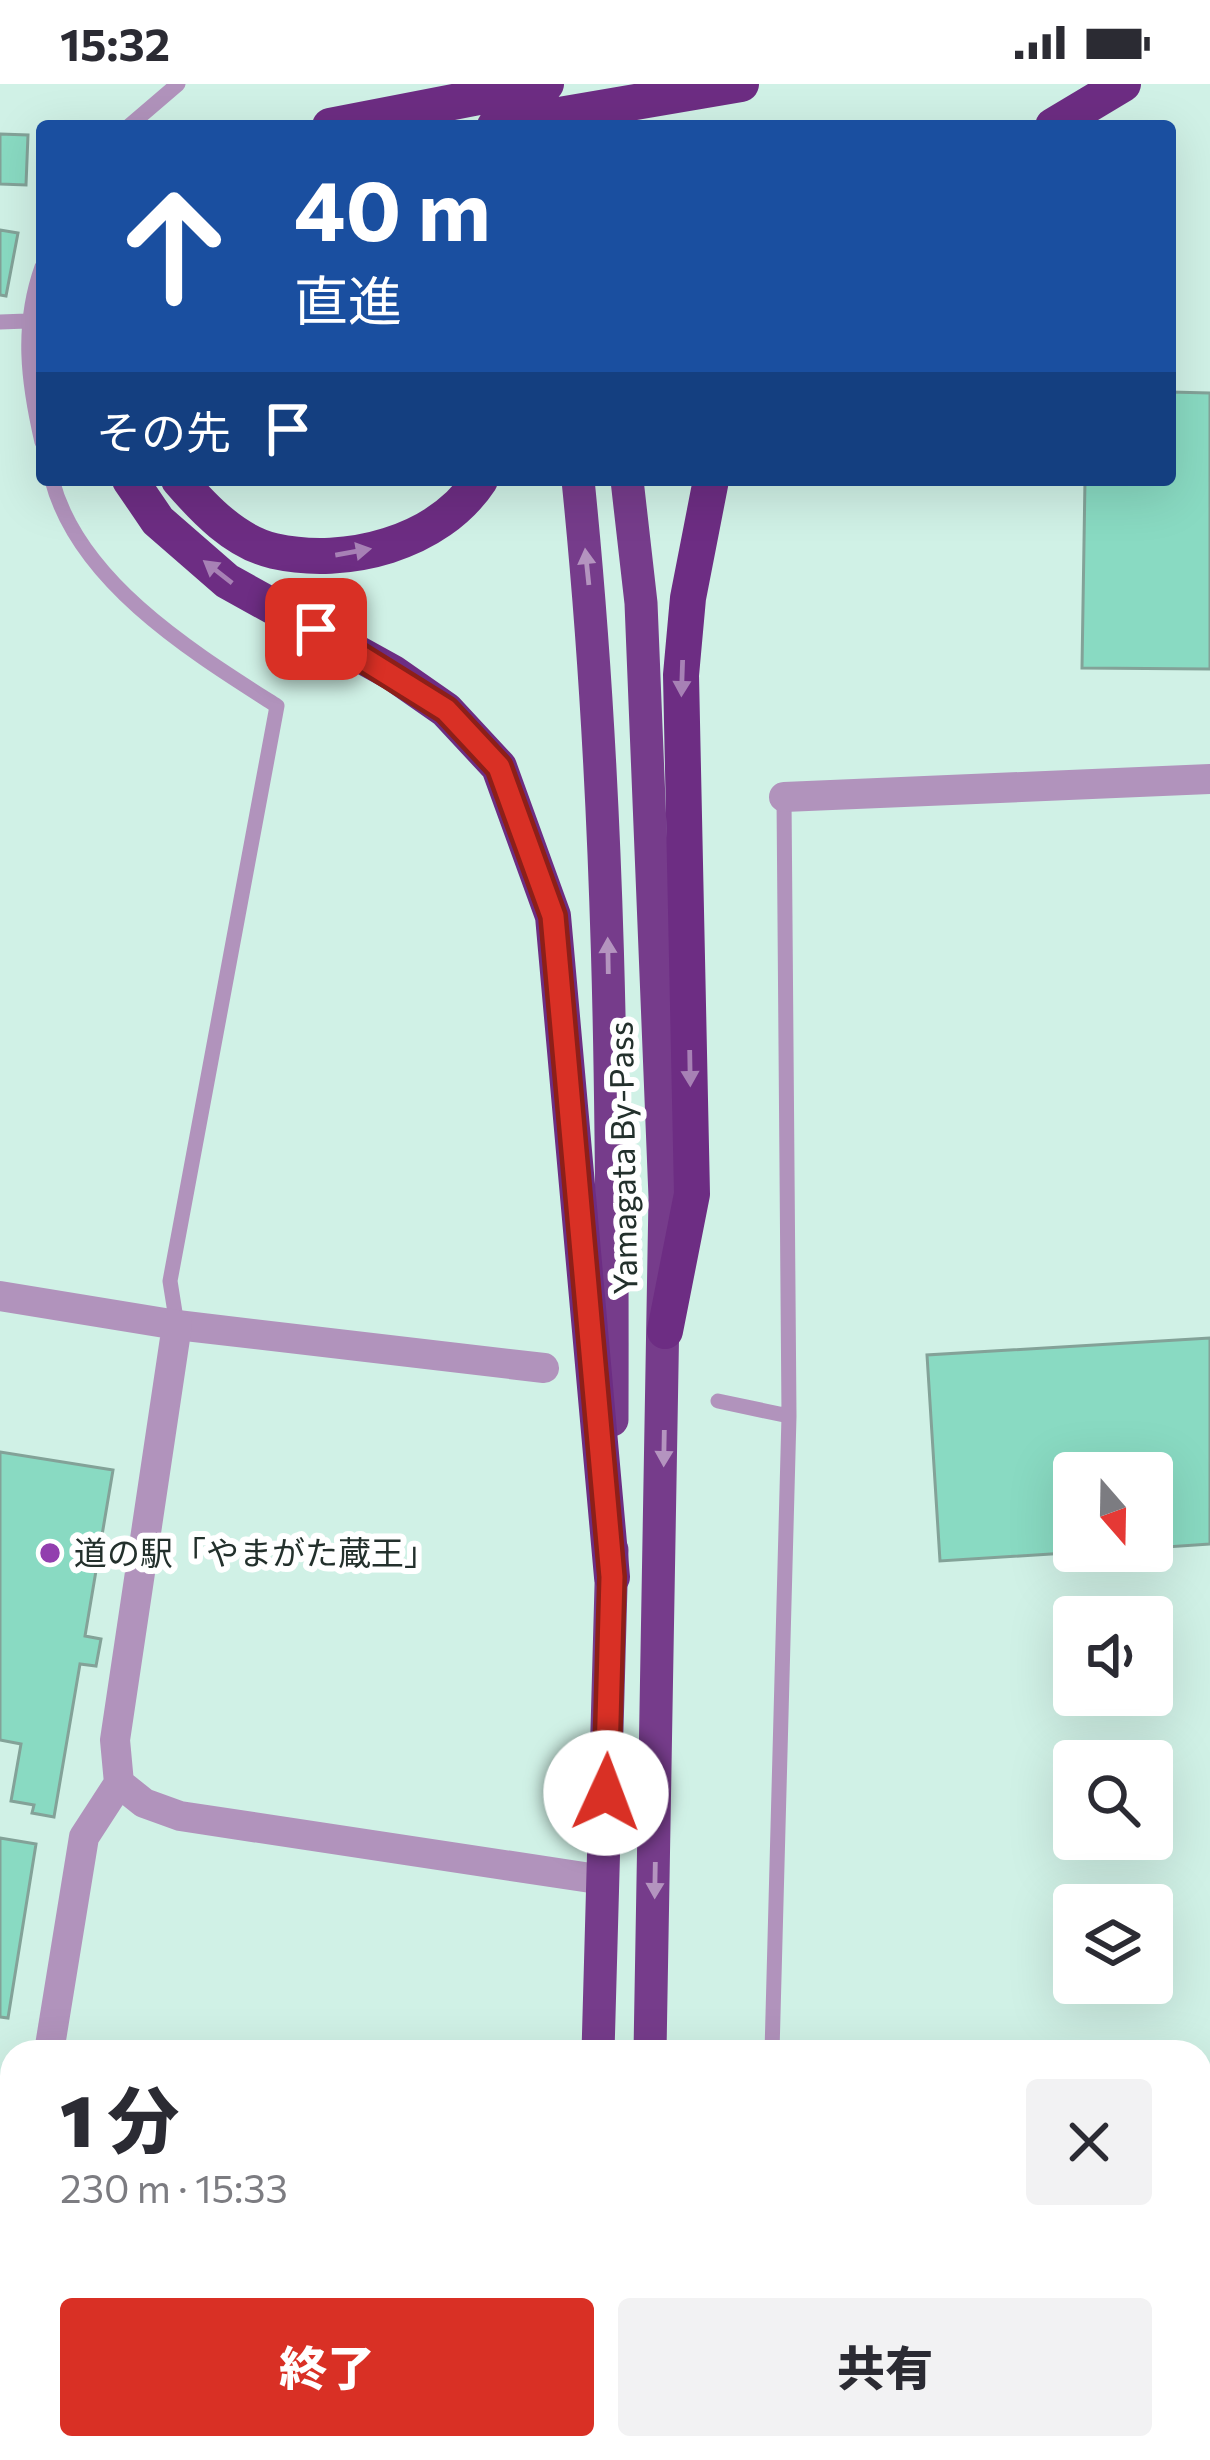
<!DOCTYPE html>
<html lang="ja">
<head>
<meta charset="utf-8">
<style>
	:root { --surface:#fff; --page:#f2f2f3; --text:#2b2b33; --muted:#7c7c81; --accent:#d93025 }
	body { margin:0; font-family:Commissioner,"Noto Sans JP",sans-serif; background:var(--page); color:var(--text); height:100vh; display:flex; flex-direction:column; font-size:45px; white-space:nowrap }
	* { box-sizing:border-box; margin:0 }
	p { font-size:39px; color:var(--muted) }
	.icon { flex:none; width:66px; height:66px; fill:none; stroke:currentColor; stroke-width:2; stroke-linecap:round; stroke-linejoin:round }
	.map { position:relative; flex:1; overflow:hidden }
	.panel { position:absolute; left:0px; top:1956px; width:1212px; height:420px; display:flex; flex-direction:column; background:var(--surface); border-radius:36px 36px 0 0; box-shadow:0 12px 48px #0002 }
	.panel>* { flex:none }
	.banner { position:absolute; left:36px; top:36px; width:1140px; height:366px; border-radius:12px; box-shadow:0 12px 48px #0002; background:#1a4fa0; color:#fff; overflow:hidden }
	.needle { width:78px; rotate:160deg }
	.buttons { position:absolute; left:1053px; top:1368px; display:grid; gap:24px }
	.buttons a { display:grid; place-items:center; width:120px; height:120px; border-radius:12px; background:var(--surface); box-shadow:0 12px 48px #0002; font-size:60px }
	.pin { position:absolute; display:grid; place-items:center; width:102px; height:102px; color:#fff; margin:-51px; border-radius:24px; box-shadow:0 6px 18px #0006 }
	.me { position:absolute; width:132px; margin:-66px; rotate:2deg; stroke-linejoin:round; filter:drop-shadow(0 0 9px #0008) }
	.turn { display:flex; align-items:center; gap:42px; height:252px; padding:0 60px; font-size:54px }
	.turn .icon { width:156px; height:156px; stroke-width:2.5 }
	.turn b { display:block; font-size:84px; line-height:102px }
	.then { display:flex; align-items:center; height:114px; padding:0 60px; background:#0003; gap:24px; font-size:45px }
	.round { display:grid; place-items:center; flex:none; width:126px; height:126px; border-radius:12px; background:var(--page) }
	.summary { display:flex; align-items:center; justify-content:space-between; height:204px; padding:0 60px }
	h1 { font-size:72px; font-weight:800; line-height:90px }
	.action { display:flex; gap:24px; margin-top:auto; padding:24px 60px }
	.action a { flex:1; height:138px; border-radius:12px; background:var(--accent); color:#fff; font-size:48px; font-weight:800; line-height:138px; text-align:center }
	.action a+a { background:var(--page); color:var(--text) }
	.status { display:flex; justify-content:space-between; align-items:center; height:84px; padding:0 60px; background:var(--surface); direction:ltr }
	.status svg { height:33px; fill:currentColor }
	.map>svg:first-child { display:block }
	.building { fill:#89dac2; stroke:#83a298; stroke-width:3 }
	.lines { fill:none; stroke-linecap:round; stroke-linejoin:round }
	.service { stroke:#b193bc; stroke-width:15 }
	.minor { stroke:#b193bc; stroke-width:30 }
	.tertiary { stroke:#b193bc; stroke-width:30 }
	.trunk { stroke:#763c8b; stroke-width:33 }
	.motorway { stroke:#6d2d83; stroke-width:36 }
	.oneway { fill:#a781b5 }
	.oneway2 { fill:#b494bf }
	.route-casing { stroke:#8d1f18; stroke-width:30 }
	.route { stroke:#d93025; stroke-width:21 }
	.poi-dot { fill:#923fae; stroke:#fff; stroke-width:4.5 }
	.labels { text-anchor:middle; stroke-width:12; stroke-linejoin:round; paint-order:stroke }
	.street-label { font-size:33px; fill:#23302c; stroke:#fff }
	.poi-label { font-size:33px; fill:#23302c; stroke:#fff; text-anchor:start }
</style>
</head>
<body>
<div class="status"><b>15:32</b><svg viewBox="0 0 49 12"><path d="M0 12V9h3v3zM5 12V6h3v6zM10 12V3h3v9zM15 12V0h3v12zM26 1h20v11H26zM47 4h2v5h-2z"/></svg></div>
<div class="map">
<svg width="1210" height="2376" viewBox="0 0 1210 2376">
	<rect width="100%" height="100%" fill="#d0f1e6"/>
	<path class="building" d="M 0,50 L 28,51 L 26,101 L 0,100 Z
		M 0,146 L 18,149 L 6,212 L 0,211 Z
		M 1170,308 L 1210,309 L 1210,585 L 1082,584 L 1085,396 L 1170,396 Z
		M 1210,1254 L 1210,1460 L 1152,1464 L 1152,1389 L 1074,1389 L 1074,1467 L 1098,1467 L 940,1477 L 927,1271 Z
		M 0,1368 L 113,1386 L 85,1552 L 101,1555 L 96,1582 L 80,1580 L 54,1733 L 32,1729 L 34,1721 L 11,1717 L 21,1660 L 0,1656 Z
		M 0,1754 L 36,1760 L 8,1934 L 0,1933 Z
		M 1200,2002 L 1210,2004 L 1210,2271 L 1200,2270 Z"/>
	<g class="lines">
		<path class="service" d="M 129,42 L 178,0
			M 42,183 C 21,242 28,298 42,358
			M 0,238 L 27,237
			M 52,396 C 79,499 194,569 277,622 L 170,1197 L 177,1241
			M 718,1317 L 789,1332
			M 772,1968 L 789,1332 L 784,713
			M 761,2376 L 762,2364"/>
		<path class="minor" d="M 784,713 L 1210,695
			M 177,1241 L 544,1284"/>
		<path class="tertiary" d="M 0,1212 L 177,1241 L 115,1656 L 119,1699 L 144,1719 L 180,1732 L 604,1796
			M 49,1968 L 84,1753 L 119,1699
			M 0,2266 L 12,2192"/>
		<path class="trunk" d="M 578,396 C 610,709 613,1023 612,1336
			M 627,396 L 641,519 L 665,1113 L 650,1968
			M 598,1968 L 612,1466
			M 584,2376 L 585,2364
			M 640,2376 L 640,2364"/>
		<path class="motorway" d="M 330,42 L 546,0
			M 495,42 L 741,0
			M 1053,42 L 1123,0
			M 130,396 L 158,437 L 227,497 L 393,589 L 446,626 L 499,683 L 553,832 L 612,1493
			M 179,396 C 204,425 235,458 274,467 C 346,483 438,460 480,396
			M 665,1247 L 692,1110 L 681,591 L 688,514 L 711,396"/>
	</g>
	<defs><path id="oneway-solid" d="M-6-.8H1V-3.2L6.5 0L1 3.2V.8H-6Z" transform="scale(3)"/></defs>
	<g class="oneway">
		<use href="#oneway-solid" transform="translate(353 468) rotate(-10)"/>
		<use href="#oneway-solid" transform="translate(218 488) rotate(-142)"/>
		<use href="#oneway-solid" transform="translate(682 594) rotate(92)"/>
		<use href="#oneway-solid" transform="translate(690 984) rotate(89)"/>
	</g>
	<g class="oneway2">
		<use href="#oneway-solid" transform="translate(587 483) rotate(-96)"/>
		<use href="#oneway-solid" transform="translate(608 872) rotate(-91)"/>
		<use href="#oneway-solid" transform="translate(664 1364) rotate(91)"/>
		<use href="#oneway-solid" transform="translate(655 1796) rotate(91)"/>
	</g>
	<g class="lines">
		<g class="route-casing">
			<path id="route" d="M 316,545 L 446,626 L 499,683 L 553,832 L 612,1493 L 606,1709"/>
		</g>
		<use href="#route" class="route"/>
	</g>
	<circle class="poi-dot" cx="50" cy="1469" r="12"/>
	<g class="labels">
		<g class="street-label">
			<text transform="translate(623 1074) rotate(-91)" y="12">Yamagata By-Pass</text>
		</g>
		<g class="poi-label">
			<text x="74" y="1481">道の駅「やまがた蔵王」</text>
		</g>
	</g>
</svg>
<div class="buttons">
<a><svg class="needle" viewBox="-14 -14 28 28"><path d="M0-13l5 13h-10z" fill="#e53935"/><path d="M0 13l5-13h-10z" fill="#7c7c81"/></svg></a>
<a><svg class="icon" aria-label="sound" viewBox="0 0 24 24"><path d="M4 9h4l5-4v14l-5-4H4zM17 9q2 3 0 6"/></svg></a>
<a><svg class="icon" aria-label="search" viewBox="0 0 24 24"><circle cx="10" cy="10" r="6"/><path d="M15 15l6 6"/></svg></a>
<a><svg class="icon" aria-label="layers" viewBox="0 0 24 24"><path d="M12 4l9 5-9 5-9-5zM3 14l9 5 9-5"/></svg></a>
</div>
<div class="pin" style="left:316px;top:545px;background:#d93025"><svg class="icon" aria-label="arrive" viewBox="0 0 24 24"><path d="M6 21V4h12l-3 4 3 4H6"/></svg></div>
<svg class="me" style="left:606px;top:1709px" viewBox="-20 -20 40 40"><circle r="19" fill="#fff"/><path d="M0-13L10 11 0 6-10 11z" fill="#d93025"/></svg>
<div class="banner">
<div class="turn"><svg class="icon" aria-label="ahead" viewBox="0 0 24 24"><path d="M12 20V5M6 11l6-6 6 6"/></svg><div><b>40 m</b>直進</div></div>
<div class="then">その先<svg class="icon" aria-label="arrive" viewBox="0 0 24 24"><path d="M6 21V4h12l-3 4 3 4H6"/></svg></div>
</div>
<section class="panel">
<div class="summary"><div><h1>1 分</h1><p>230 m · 15:33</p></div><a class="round"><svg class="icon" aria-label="close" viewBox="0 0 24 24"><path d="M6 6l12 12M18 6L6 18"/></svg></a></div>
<div class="action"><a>終了</a><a>共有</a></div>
</section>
</div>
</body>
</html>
